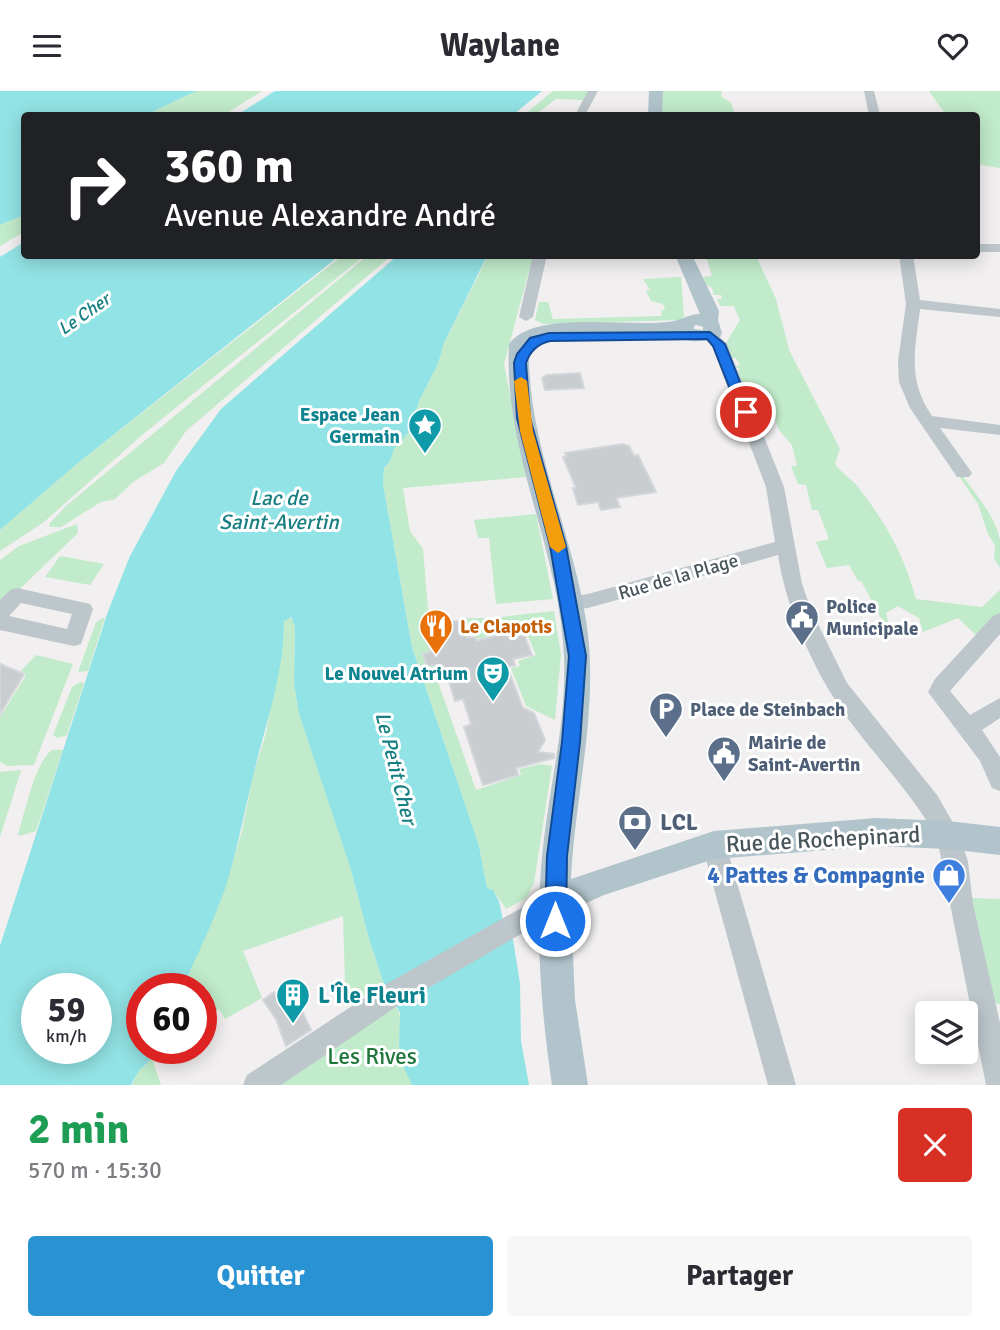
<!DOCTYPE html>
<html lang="fr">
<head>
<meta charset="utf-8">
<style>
	:root { --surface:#fff; --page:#f7f7f7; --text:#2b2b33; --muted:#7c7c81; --accent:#2892d2 }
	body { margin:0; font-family:Signika,sans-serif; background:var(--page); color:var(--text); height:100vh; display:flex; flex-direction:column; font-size:26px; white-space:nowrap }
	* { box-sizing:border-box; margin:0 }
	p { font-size:23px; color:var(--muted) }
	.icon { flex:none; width:38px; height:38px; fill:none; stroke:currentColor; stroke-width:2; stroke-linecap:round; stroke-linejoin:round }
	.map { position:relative; height:994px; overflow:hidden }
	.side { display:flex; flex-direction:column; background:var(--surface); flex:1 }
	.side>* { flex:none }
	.guide { position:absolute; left:21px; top:21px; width:959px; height:147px; border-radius:7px; box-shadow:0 4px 18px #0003; background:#202124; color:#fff; overflow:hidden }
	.tools { position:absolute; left:915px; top:910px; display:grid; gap:14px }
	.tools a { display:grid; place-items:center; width:63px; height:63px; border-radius:7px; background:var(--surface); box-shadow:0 4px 18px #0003; font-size:35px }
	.speed { position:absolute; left:21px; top:882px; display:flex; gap:14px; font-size:35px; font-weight:700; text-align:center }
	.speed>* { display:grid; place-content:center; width:91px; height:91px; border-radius:50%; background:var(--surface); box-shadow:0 4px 18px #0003; line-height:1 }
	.speed small { font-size:18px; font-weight:400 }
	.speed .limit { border:10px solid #d22; background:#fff; color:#111 }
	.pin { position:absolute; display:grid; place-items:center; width:60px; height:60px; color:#fff; margin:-30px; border:4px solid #fff; border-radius:50%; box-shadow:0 2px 7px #0007 }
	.me { position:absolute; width:77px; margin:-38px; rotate:0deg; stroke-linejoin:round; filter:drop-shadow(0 0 5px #0008) }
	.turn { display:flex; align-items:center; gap:24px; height:147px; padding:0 28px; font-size:32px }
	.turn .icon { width:91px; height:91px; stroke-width:2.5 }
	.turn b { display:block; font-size:49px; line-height:60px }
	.round { display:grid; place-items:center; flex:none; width:74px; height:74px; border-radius:7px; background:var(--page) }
	.head { display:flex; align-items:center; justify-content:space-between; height:119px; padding:0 28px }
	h1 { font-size:42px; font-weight:700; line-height:52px; color:#1e9e55 }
	.primary-button { display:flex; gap:14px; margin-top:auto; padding:14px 28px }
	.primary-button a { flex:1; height:80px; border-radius:7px; background:var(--accent); color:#fff; font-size:28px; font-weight:700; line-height:80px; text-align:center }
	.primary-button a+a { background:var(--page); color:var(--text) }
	header { display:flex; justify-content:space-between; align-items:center; height:91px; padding:0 28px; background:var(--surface); font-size:32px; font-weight:700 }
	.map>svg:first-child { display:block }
	.green { fill:#c1ebca }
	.water { fill:#92e3e5; fill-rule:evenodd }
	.building { fill:#c9cdd0; stroke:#d3d6da; stroke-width:2 }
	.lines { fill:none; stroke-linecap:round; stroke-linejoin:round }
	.minor { fill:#bcc6cb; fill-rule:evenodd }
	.major { fill:#b1c3cb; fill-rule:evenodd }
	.route { fill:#1a73e8; stroke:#114b97; stroke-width:2 }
	.slow { fill:#f59e0b }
	.labels { text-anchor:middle; stroke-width:6; stroke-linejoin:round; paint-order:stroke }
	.far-water-label { font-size:18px; font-style:italic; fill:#177f82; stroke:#fff }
	.culture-label { font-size:19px; font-weight:bold; fill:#0d838f; stroke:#fff; text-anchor:end }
	.street-label { font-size:19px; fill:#48555b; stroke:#fff }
	.service-label { font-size:19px; font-weight:bold; fill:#4e5e75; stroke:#fff; text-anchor:start }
	.food-label { font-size:19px; font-weight:bold; fill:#c56008; stroke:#fff; text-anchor:start }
	.water-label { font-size:21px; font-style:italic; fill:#177f82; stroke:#fff }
	.near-service-label { font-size:23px; font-weight:bold; fill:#4e5e75; stroke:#fff; text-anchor:start }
	.near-street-label { font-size:23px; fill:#48555b; stroke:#fff }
	.near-shop-label { font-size:23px; font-weight:bold; fill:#366cbe; stroke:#fff; text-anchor:end }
	.near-culture-label { font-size:23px; font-weight:bold; fill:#0d838f; stroke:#fff; text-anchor:start }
	.near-park-label { font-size:23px; fill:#1f763a; stroke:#fff }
</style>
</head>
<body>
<header><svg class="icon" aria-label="menu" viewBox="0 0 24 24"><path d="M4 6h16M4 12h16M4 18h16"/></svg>Waylane<svg class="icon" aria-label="heart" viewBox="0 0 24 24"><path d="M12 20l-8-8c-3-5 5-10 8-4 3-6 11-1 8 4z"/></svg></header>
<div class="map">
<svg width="1000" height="994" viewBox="0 0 1000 994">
	<rect width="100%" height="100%" fill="#f1efef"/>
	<path class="green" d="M 196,0 L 262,0 L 224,24 L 146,24 Z
		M 553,0 L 590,0 L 586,9 L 556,8 L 535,24 L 524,24 Z
		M 662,0 L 722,0 L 721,5 L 731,12 L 735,24 L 662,24 Z
		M 929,0 L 1000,0 L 1000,77 L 981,74 L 977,68 L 976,24 L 946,24 Z
		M 24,124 L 24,141 L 0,155 L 0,134 Z
		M 342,165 L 364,165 L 142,344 L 44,431 L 0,460 L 0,439 L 78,372 Z
		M 367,165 L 391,165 L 186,340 L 164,372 L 133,391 L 115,408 L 101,411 L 61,436 L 50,436 L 49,433 L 66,415 Z
		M 488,165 L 533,165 L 504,273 L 526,386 L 403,397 L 410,440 L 423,458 L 428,518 L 427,550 L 437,588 L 476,699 L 521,684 L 519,678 L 541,673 L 552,675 L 534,792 L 526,807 L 506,818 L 493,799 L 487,797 L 479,755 L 412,556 L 383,393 L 384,377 L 390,370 L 394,358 L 408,342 L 420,308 L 438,273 L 444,252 Z
		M 706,165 L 759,165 L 757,167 L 776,208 L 789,259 L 840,358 L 835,373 C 842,383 851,387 858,396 C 886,432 904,464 916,508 L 982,516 L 1000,499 L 1000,524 L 978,546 L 958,527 L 923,541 L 919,527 L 898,515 L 886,522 L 890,538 L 887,538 L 861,490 L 858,490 L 849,474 L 827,477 L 816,451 L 829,448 L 818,419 L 812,419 L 806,394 L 798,393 L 791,375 L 797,375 L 792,354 L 779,339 L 772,319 L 759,299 L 746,300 L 744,295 L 748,294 L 747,292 L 742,292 L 738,280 L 740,278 L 735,275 L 740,274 L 736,267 L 732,267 L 726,252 L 740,229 L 734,215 L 720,215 L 717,208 L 722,208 L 721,204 L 714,204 L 712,197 L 701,191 L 705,190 L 703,186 L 712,185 Z
		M 681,186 L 684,225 L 681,229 L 544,233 L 535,229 L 539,211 L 548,211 L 553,228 L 662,225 L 661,220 L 665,218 L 663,213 L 651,210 L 646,200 L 650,199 L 643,188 Z
		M 955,379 L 959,380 C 973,400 995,424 1000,449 C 1000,457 1000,468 1000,477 L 994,467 L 995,454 L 988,443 L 978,413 Z
		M 536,423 L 553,508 L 496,513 L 489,447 L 478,447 L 474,429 Z
		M 77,433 L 78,442 L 0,517 L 0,469 L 19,455 Z
		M 60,465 L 104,473 L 90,494 L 45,486 Z
		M 554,520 L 561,564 L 555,629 L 526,615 L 511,577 L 520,575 L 518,570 L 536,564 L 527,543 L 511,546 L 508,540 L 478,548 L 473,546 L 464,527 L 491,527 Z
		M 105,526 L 88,580 L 78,581 L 96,531 Z
		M 288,526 L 292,528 L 295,536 L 294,593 L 299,623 L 351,779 L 369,848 L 384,893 L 355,910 L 345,891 L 343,825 L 243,860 L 262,907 L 225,928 L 219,918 L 201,931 L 201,898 L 182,898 L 220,811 L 242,740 L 253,685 L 266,642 L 284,543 L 284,530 Z
		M 36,564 L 73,573 L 34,674 L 7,675 L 0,671 L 0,626 L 25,586 L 25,582 L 21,580 Z
		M 80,591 L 84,592 L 67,644 L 57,647 L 53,644 L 72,596 Z
		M 52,659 L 63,659 L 36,740 L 20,745 L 18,743 C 25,722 35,671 52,659 Z
		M 21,679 L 20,683 L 0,746 L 0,681 Z
		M 971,807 L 1000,808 L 1000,913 L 994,912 Z
		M 396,916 C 404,927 398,942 399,955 C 401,970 408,980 412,994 L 277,994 Z
		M 149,957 L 169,957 L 152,968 L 161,994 L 132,994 L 139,980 L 151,968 Z"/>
	<path class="water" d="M 0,0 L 196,0 L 146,24 L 24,24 L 24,124 L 0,134 Z
		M 275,0 L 542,0 L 513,24 L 237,24 Z
		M 24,151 L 24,164 L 339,165 L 78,372 L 0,439 L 0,166 Z
		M 397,165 L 487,165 L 444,252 L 438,273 L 420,308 L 408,342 L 394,358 L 390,370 L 384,377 L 383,393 L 412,556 L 479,755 L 487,797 L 493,799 L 499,810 L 505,839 L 513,849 L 520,892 L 521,950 L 529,994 L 412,994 L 401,971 L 399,953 L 400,922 L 384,893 L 369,848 L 351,779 L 299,623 L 294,593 L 295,536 L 291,526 L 284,530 C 284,584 265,634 253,686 C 244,723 237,759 226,795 C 214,830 197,864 182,898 L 142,898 L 142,957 L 149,957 L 151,968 L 139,980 L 131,994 L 0,994 L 0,855 L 107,523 L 130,465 L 176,380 L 221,318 ZM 37,898 L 96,898 L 96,957 L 37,957 Z"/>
	<path class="building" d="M 580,282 L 584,297 L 545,299 L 542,287 L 547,284 Z
		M 622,353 L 629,355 L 634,365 L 638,364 L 656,401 L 616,407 L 620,416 L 601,419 L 598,411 L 578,414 L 573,397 L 576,397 L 563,366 L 567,365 L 565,362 Z
		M 461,529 L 467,546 L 476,547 L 476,550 L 507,542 L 509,548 L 524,544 L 532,564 L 513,568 L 515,574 L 507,576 L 523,617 L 534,622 L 545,649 L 538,661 L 554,663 L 554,667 L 516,677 L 518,684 L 483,694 L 464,636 L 471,633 L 463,608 L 455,610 L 447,584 L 439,586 L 435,574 L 427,575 L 423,563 L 431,561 L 429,555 L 437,553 L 431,536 Z
		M 0,573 L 24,583 L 0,623 Z
		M 274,901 L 284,918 L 298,911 L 311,939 L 286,955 L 276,928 L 263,909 Z"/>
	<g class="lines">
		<path class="minor" d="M 588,0 L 598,0 L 585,24 L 575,24 Z
			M 864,0 L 874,0 L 880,24 L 869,24 Z
			M 976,153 L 1000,153 L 1000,161 L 976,161 Z
			M 533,164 L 547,164 L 533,226 L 526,230 L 519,226 Z
			M 899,164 L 913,164 L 920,209 L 1000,218 L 1000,226 L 920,218 C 915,259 907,289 932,325 L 1000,334 L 1000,344 L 940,337 L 972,382 L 969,386 L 957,386 L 910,317 L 899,291 L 898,270 L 906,213 Z
			M 710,240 L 715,241 L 727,253 L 784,396 L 802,493 L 812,521 L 847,592 L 937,704 L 960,744 L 968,771 L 973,813 L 1000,932 L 1000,994 L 986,994 L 937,747 C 908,695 863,654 832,604 C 807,563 785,511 778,464 L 588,517 L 570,519 L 563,517 L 560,512 L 563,507 L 588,503 L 775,451 L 766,396 L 712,255 L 703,244 Z
			M 17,497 L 90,513 L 93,518 L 81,553 L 74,555 L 0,539 L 0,509 L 10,499 ZM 21,512 L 72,523 L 67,538 L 9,525 Z
			M 1000,522 L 1000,543 L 950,600 L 970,624 L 1000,607 L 1000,627 L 982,639 L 1000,666 L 1000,700 L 992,697 L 980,670 L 928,601 L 935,588 L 993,525 Z
			M 714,743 L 722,746 L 726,754 L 796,994 L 768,994 L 702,754 L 706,746 Z
			M 555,798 L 564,802 L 567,810 L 564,818 L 399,914 L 281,994 L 243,994 L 247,984 L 381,896 Z"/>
		<path class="major" d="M 649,0 L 663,0 L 662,24 L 648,24 Z
			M 675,164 L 692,164 L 719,220 L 718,229 L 722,242 L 720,246 C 704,250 687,255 676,241 L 548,245 L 533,249 L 529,254 C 526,349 571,436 586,529 C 600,615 575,702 571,788 L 714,740 L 876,727 L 948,730 L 1000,736 L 1000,764 L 948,758 L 876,755 L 714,768 L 604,804 L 571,819 L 575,909 L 588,994 L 552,994 C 541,919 535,843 542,766 C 548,699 567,633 564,566 C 560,459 503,361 509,253 C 535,217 633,238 674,230 C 682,228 691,223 700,223 ZM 697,234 L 703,236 L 703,239 L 694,238 L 694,235 Z"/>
	</g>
	<path class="route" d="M 710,241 L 725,253 L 752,321 L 750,324 L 741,324 L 739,321 L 713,255 L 707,248 L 550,250 C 537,253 530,260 526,272 L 530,327 L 566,455 L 586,565 L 580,651 L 567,765 L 566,830 L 563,837 L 555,840 L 548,837 L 545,830 L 547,765 L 562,651 L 569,565 L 550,455 L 517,327 L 514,272 L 517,263 L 530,247 L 549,242 Z"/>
	<path class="slow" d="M 521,286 L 527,290 L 533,340 L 566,456 L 558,462 L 550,456 L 520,340 L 514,290 Z"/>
	<defs>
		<g id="sight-pin" transform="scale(1.75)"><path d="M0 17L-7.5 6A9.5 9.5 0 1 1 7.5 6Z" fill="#0f9aa8" stroke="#fff"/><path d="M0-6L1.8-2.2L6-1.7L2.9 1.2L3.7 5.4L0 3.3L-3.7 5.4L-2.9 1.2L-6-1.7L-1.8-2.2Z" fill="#fff"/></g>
		<g id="civic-pin" transform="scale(1.75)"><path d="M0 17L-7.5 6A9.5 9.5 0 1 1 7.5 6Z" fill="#5c6f8a" stroke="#fff"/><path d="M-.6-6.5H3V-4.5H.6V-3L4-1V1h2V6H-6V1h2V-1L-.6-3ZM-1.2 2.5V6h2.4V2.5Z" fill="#fff"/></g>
		<g id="restaurant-pin" transform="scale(1.75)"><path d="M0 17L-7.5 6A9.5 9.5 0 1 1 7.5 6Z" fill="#e8710a" stroke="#fff"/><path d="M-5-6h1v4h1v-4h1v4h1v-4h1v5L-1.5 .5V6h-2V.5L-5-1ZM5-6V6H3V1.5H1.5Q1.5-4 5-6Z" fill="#fff"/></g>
		<g id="theatre-pin" transform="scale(1.75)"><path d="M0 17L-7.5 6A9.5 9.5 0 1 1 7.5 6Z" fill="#0f9aa8" stroke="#fff"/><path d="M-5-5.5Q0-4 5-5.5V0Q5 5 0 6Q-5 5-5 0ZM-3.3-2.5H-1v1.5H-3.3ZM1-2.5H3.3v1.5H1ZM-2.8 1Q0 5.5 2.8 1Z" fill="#fff"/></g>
		<g id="parking-pin" transform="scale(1.75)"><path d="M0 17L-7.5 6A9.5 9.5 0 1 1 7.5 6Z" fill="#5c6f8a" stroke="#fff"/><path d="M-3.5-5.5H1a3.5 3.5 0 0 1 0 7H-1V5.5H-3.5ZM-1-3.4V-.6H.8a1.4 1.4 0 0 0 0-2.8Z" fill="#fff"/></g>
		<g id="bank-pin" transform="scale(1.75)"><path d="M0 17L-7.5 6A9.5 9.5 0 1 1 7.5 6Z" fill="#5c6f8a" stroke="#fff"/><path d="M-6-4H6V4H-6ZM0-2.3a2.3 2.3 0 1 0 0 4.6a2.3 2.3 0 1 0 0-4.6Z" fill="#fff"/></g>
		<g id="shop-pin" transform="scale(1.75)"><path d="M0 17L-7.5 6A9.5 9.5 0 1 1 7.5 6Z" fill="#3f7fe0" stroke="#fff"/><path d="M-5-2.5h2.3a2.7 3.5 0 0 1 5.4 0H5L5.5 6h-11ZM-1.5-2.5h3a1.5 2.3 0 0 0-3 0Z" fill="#fff"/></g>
		<g id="building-pin" transform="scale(1.75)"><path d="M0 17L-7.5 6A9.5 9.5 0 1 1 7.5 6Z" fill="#0f9aa8" stroke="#fff"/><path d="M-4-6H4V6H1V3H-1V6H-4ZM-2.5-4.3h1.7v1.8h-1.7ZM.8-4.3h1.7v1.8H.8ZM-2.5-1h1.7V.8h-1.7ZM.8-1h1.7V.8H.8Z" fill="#fff"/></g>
	</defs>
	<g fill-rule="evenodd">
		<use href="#sight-pin" x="425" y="334"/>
		<use href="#civic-pin" x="802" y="526"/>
		<use href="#restaurant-pin" x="436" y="535"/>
		<use href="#theatre-pin" x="493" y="582"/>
		<use href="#parking-pin" x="666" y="618"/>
		<use href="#civic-pin" x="724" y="662"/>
		<use href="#bank-pin" x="635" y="731"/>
		<use href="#shop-pin" x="949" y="784"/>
		<use href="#building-pin" x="293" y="904"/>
	</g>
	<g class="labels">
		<g class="far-water-label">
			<text transform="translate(84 223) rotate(-35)" y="6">Le Cher</text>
		</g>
		<g class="culture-label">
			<text x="400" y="330">Espace Jean<tspan x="400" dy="22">Germain</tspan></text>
			<text x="468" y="589">Le Nouvel Atrium</text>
		</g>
		<g class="street-label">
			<text transform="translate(678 485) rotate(-16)" y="7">Rue de la Plage</text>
		</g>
		<g class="service-label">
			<text x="826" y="522">Police<tspan x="826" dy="22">Municipale</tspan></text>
			<text x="690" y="625">Place de Steinbach</text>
			<text x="748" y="658">Mairie de<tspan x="748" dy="22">Saint-Avertin</tspan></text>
		</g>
		<g class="food-label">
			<text x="460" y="542">Le Clapotis</text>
		</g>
		<g class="water-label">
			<text x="279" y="414">Lac de<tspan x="279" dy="24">Saint-Avertin</tspan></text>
			<text transform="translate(396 677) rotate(76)" y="7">Le Petit Cher</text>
		</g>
		<g class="near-service-label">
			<text x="660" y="739">LCL</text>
		</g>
		<g class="near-street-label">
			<text transform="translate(823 748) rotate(-3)" y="8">Rue de Rochepinard</text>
		</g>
		<g class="near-shop-label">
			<text x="925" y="792">4 Pattes &amp; Compagnie</text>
		</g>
		<g class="near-culture-label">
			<text x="318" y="912">L'Île Fleuri</text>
		</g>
		<g class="near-park-label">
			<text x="372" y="973">Les Rives</text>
		</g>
	</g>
</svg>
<div class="tools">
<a><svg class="icon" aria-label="layers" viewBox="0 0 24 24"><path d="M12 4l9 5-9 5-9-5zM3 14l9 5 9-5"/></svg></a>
</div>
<div class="speed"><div>59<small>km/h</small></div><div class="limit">60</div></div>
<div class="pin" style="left:746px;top:321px;background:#d93025"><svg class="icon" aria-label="arrive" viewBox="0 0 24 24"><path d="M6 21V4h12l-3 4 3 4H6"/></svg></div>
<svg class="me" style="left:555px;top:830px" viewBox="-20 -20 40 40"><circle r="17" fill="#1a73e8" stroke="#fff" stroke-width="3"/><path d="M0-11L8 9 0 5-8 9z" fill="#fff"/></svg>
<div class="guide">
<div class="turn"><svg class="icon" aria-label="right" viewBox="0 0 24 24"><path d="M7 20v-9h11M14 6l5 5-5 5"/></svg><div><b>360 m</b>Avenue Alexandre André</div></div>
</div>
</div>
<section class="side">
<div class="head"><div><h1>2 min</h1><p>570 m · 15:30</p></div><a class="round" style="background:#d93025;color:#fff"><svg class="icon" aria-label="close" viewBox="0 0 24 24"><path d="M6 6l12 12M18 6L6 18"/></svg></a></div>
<div class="primary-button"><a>Quitter</a><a>Partager</a></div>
</section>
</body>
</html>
